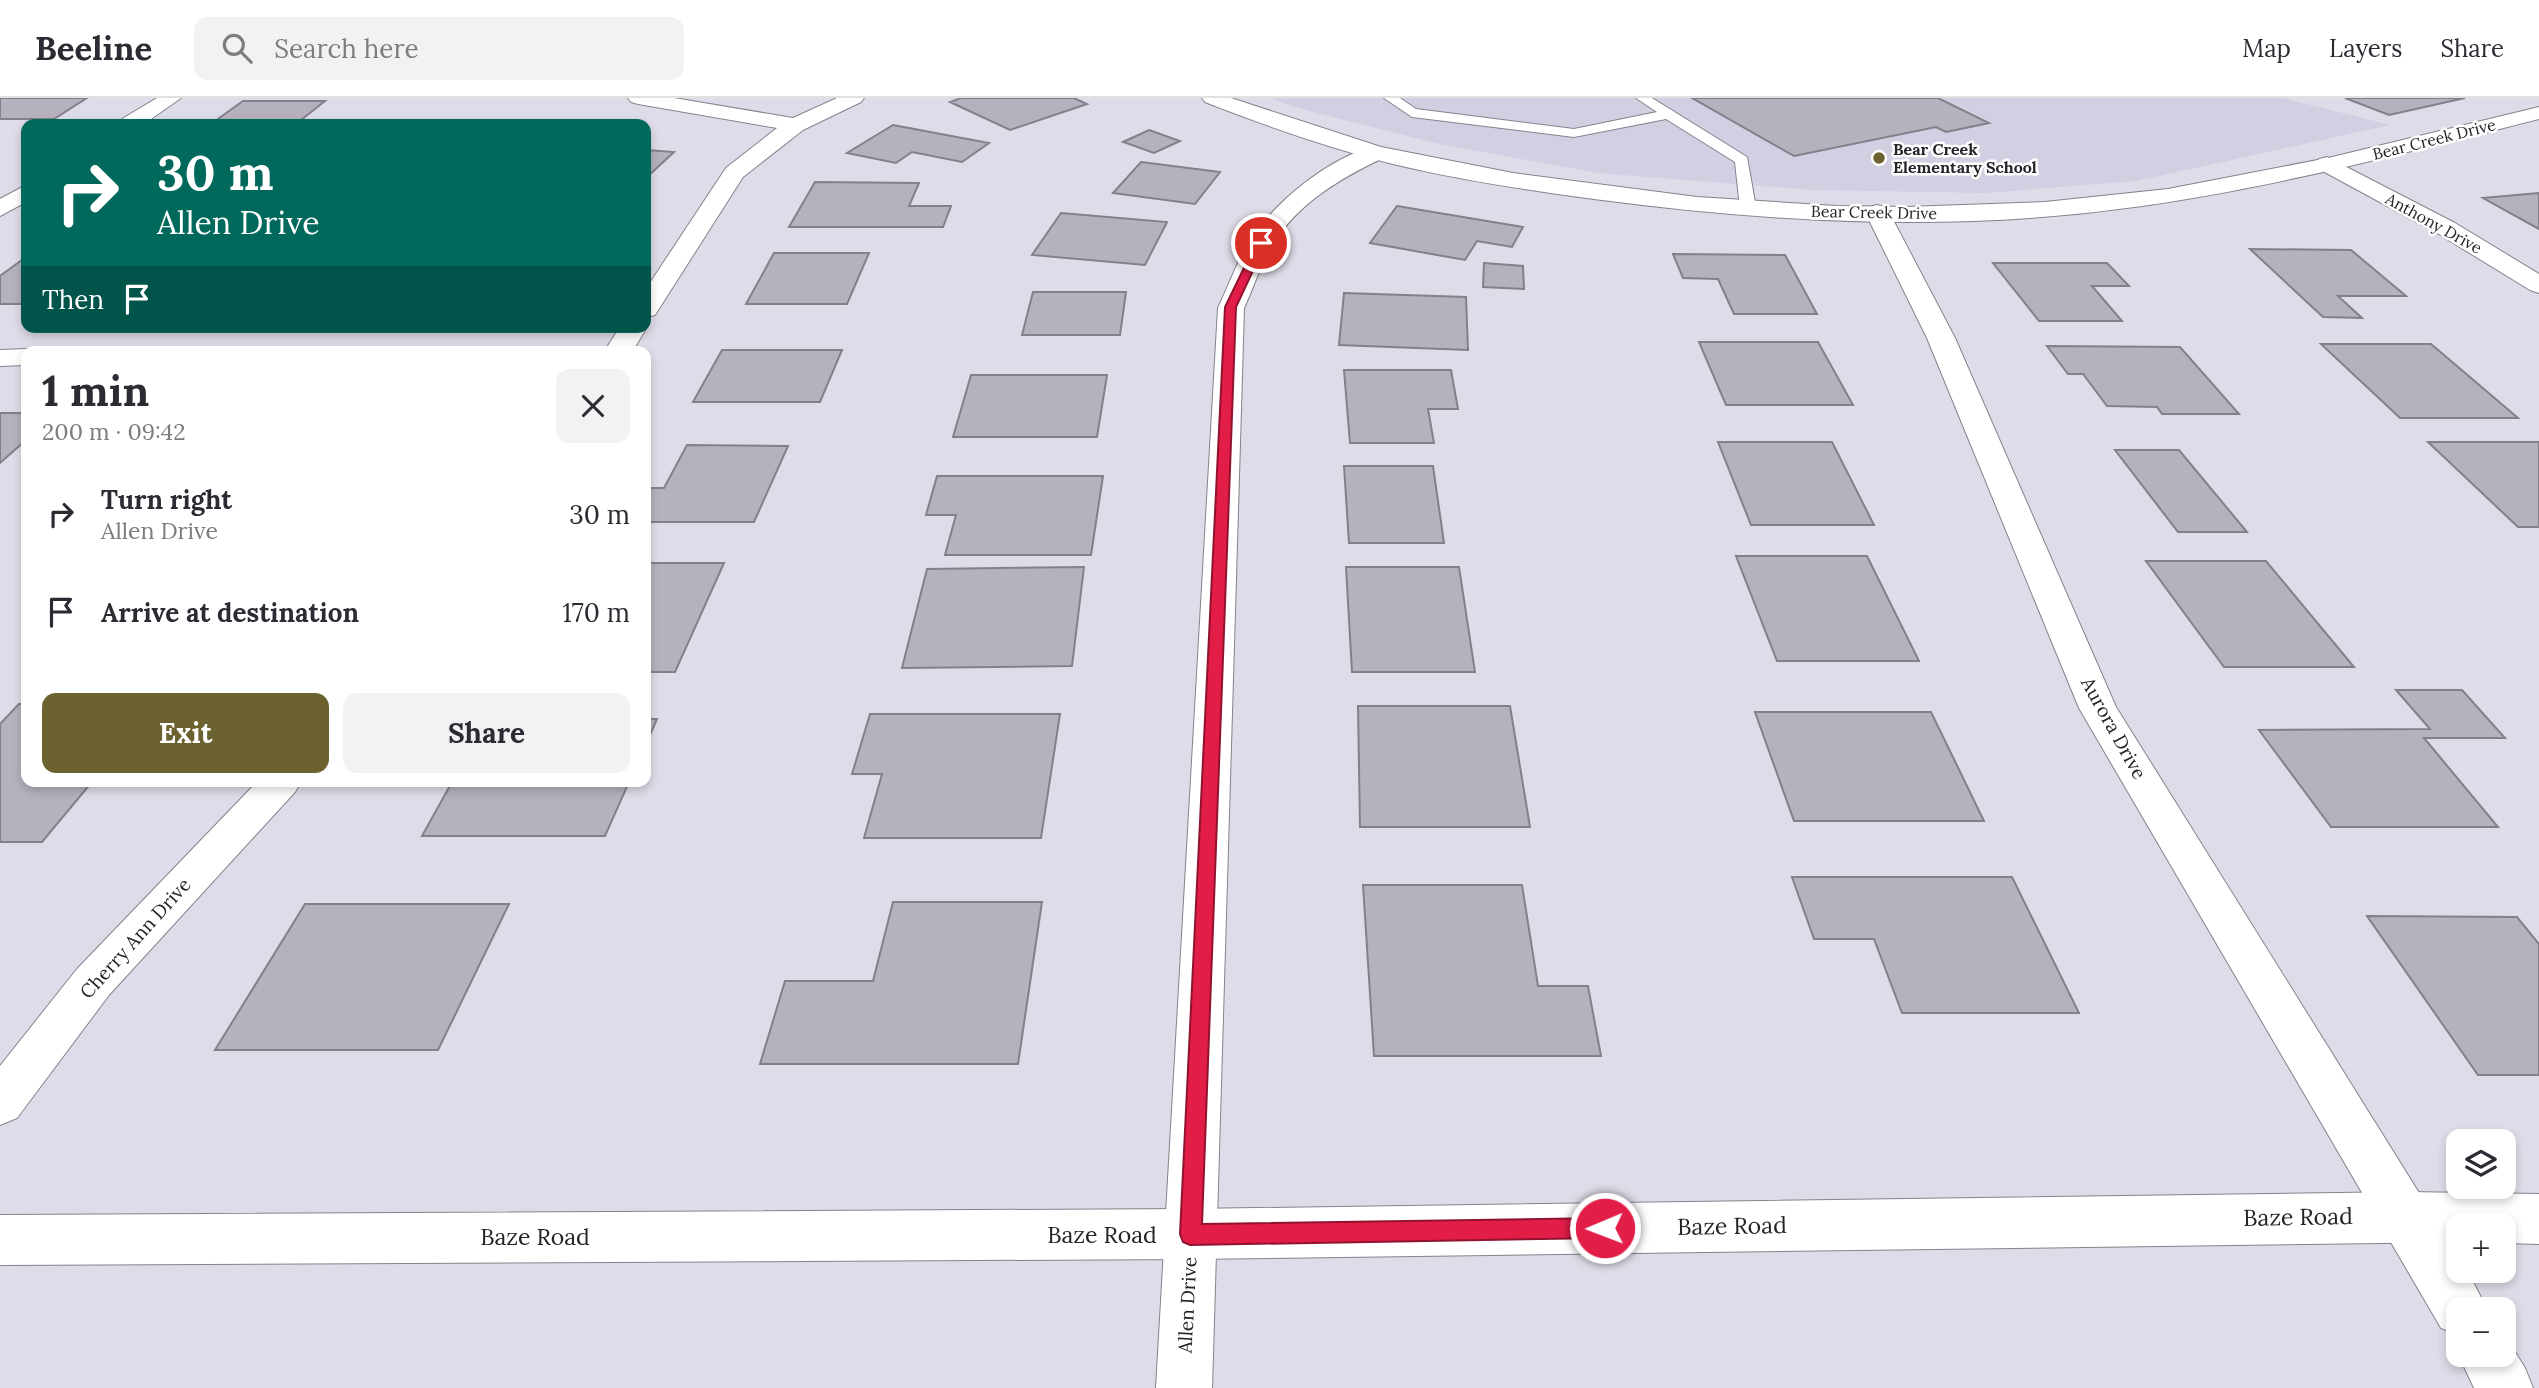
<!DOCTYPE html>
<html lang="en">
<head>
<meta charset="utf-8">
<style>
	:root { --surface:#fff; --page:#f2f2f3; --text:#2b2b33; --muted:#7c7c81; --line:#e1e1e2; --accent:#6c622f }
	body { margin:0; font-family:Lora,serif; background:var(--page); color:var(--text); height:100vh; display:flex; flex-direction:column; font-size:26px; white-space:nowrap }
	* { box-sizing:border-box; margin:0 }
	p { font-size:23px; color:var(--muted) }
	.icon { flex:none; width:38px; height:38px; fill:none; stroke:currentColor; stroke-width:2; stroke-linecap:round; stroke-linejoin:round }
	.map { position:relative; flex:1; overflow:hidden }
	.panel { position:absolute; left:21px; top:248px; width:630px; height:441px; display:flex; flex-direction:column; background:var(--surface); border-radius:14px; box-shadow:0 4px 10px #0003 }
	.panel>* { flex:none }
	.guide { position:absolute; left:21px; top:21px; width:630px; height:214px; border-radius:14px; box-shadow:0 4px 10px #0003; background:#00695c; color:#fff; overflow:hidden }
	.tools { position:absolute; left:2446px; top:1031px; display:grid; gap:14px }
	.tools a { display:grid; place-items:center; width:70px; height:70px; border-radius:14px; background:var(--surface); box-shadow:0 4px 10px #0003; font-size:35px }
	.pin { position:absolute; display:grid; place-items:center; width:60px; height:60px; color:#fff; margin:-30px; border:4px solid #fff; border-radius:50%; box-shadow:0 2px 7px #0007 }
	.me { position:absolute; width:77px; margin:-38px; rotate:269deg; stroke-linejoin:round; filter:drop-shadow(0 0 5px #0008) }
	.turn { display:flex; align-items:center; gap:24px; height:147px; padding:0 21px; font-size:32px }
	.turn .icon { width:91px; height:91px; stroke-width:2.5 }
	.turn b { display:block; font-size:49px; line-height:60px }
	.then { display:flex; align-items:center; height:66px; padding:0 21px; background:#0003; gap:14px; font-size:26px }
	.round { display:grid; place-items:center; flex:none; width:74px; height:74px; border-radius:14px; background:var(--page) }
	.summary { display:flex; align-items:center; justify-content:space-between; height:119px; padding:0 21px }
	h1 { font-size:42px; font-weight:800; line-height:52px }
	.button { display:flex; gap:14px; margin-top:auto; padding:14px 21px }
	.button a { flex:1; height:80px; border-radius:14px; background:var(--accent); color:#fff; font-size:28px; font-weight:800; line-height:80px; text-align:center }
	.button a+a { background:var(--page); color:var(--text) }
	ul { padding:0; list-style:none }
	li { display:flex; align-items:center; gap:21px; height:98px; padding:0 21px }
	li div { flex:1 }
	li b { display:block; font-size:26px }
	li em { font-style:normal }
	header { display:flex; align-items:center; gap:42px; box-sizing:border-box; height:98px; padding:0 35px; background:var(--surface); border-bottom:2px solid var(--line) }
	header strong { font-size:33px }
	nav { display:flex; gap:38px; margin-inline-start:auto; font-size:24px }
	.search { width:490px; height:63px; background:var(--page); display:flex; align-items:center; gap:18px; box-sizing:border-box; padding:0 24px; border-radius:14px; color:var(--muted); font-size:26px }
	.map>svg:first-child { display:block }
	.built { fill:#d4cee2 }
	.building { fill:#b5b2be; stroke:#83808b; stroke-width:2 }
	.lines { fill:none; stroke-linecap:round; stroke-linejoin:round }
	.service-casing { stroke:#85828d; stroke-width:2 }
	.minor-casing { stroke:#85828d; stroke-width:2 }
	.tertiary-casing { stroke:#85828d; stroke-width:2 }
	.service { fill:#fff; fill-rule:evenodd }
	.minor { fill:#fff; fill-rule:evenodd }
	.tertiary { fill:#fff; fill-rule:evenodd }
	.route { fill:#e11d48; stroke:#92132f; stroke-width:2 }
	.poi-dot { fill:#6c622f; stroke:#fff; stroke-width:2.5 }
	.labels { text-anchor:middle; stroke-width:5; stroke-linejoin:round; paint-order:stroke }
	.far-street-label { font-size:16px; fill:#252429; stroke:#fff }
	.far-poi-label { font-size:16px; font-weight:bold; fill:#252429; stroke:#fff; text-anchor:start }
	.street-label { font-size:19px; fill:#252429; stroke:#fff }
	.near-street-label { font-size:23px; fill:#252429; stroke:#fff }
</style>
</head>
<body>
<header>
<strong>Beeline</strong>
<div class="search"><svg class="icon" aria-label="search" viewBox="0 0 24 24"><circle cx="10" cy="10" r="6"/><path d="M15 15l6 6"/></svg>Search here</div>
<nav><a>Map</a><a>Layers</a><a>Share</a></nav>
</header>
<div class="map">
<svg width="2539" height="1290" viewBox="0 0 2539 1290">
	<rect width="100%" height="100%" fill="#dfdce9"/>
	<path class="built" d="M 1271,0 L 2283,0 L 2390,27 L 2136,83 L 1986,95 L 1812,92 L 1597,75 L 1434,45 L 1294,9 Z"/>
	<path class="building" d="M 0,0 L 87,0 L 54,21 L 0,21 Z
		M 961,0 L 1074,0 L 1087,6 L 1010,32 L 950,4 Z
		M 1692,0 L 1938,0 L 1989,25 L 1946,34 L 1936,29 L 1794,58 Z
		M 2345,0 L 2465,0 L 2389,17 Z
		M 243,3 L 325,3 L 296,26 L 211,26 Z
		M 893,27 L 989,45 L 962,64 L 912,54 L 896,65 L 847,55 Z
		M 1149,32 L 1180,43 L 1154,55 L 1123,44 Z
		M 646,52 L 674,54 L 646,80 Z
		M 1141,64 L 1220,74 L 1195,106 L 1113,95 Z
		M 815,84 L 919,85 L 909,108 L 951,108 L 943,129 L 789,129 Z
		M 2539,95 L 2539,131 L 2483,100 Z
		M 1397,108 L 1523,129 L 1512,149 L 1477,143 L 1465,162 L 1370,145 Z
		M 1061,115 L 1167,124 L 1145,167 L 1032,157 Z
		M 2250,151 L 2351,152 L 2406,198 L 2338,198 L 2362,220 L 2323,219 Z
		M 774,155 L 869,155 L 847,206 L 746,206 Z
		M 1673,156 L 1785,157 L 1817,216 L 1734,216 L 1718,181 L 1683,180 Z
		M 26,159 L 26,206 L 0,206 L 0,178 Z
		M 1484,165 L 1523,168 L 1524,191 L 1483,189 Z
		M 1993,165 L 2107,165 L 2129,188 L 2092,188 L 2122,223 L 2039,223 Z
		M 1033,194 L 1126,194 L 1120,237 L 1022,237 Z
		M 1344,195 L 1466,199 L 1468,252 L 1339,247 Z
		M 1699,244 L 1818,244 L 1853,307 L 1726,307 Z
		M 2321,246 L 2431,246 L 2518,320 L 2400,320 Z
		M 2047,248 L 2180,249 L 2239,316 L 2162,316 L 2157,309 L 2107,308 L 2083,276 L 2068,276 Z
		M 722,252 L 842,252 L 820,304 L 693,304 Z
		M 1344,272 L 1451,272 L 1458,311 L 1428,311 L 1434,345 L 1350,345 Z
		M 971,277 L 1107,277 L 1097,339 L 953,339 Z
		M 0,315 L 26,315 L 26,342 L 0,365 Z
		M 1718,344 L 1832,344 L 1874,427 L 1751,427 Z
		M 2428,344 L 2539,344 L 2539,429 L 2518,429 Z
		M 687,347 L 788,348 L 754,424 L 646,424 L 646,390 L 664,390 Z
		M 2115,352 L 2179,352 L 2247,434 L 2178,434 Z
		M 1344,368 L 1433,368 L 1444,445 L 1349,445 Z
		M 937,378 L 1103,378 L 1091,457 L 945,457 L 956,417 L 926,417 Z
		M 1736,458 L 1867,458 L 1919,563 L 1777,563 Z
		M 2146,463 L 2266,463 L 2354,569 L 2224,569 Z
		M 646,465 L 724,465 L 675,574 L 646,574 Z
		M 1084,469 L 1072,568 L 902,570 L 927,471 Z
		M 1346,469 L 1459,469 L 1475,574 L 1352,574 Z
		M 2396,592 L 2462,592 L 2505,640 L 2424,640 L 2498,729 L 2331,729 L 2259,632 L 2430,631 Z
		M 19,606 L 26,606 L 26,684 L 92,684 L 42,744 L 0,744 L 0,626 Z
		M 1358,608 L 1510,608 L 1530,729 L 1360,729 Z
		M 1755,614 L 1931,614 L 1984,723 L 1794,723 Z
		M 870,616 L 1060,616 L 1041,740 L 864,740 L 882,676 L 852,676 Z
		M 646,621 L 657,621 L 646,646 Z
		M 452,684 L 629,684 L 605,738 L 422,738 Z
		M 1792,779 L 2012,779 L 2079,915 L 1902,915 L 1874,841 L 1814,841 Z
		M 1363,787 L 1522,787 L 1538,888 L 1588,888 L 1601,958 L 1374,958 Z
		M 893,804 L 1042,804 L 1018,966 L 760,966 L 785,883 L 873,883 Z
		M 305,806 L 509,806 L 438,952 L 215,952 Z
		M 2367,818 L 2517,819 L 2539,846 L 2539,977 L 2478,977 Z"/>
	<g class="lines">
		<g class="service-casing">
			<path id="service" d="M 1384,0 L 1400,0 L 1416,11 L 1574,31 L 1657,14 L 1636,0 L 1652,0 L 1747,59 L 1756,110 L 1748,115 L 1740,110 L 1735,64 L 1666,21 L 1574,39 L 1412,19 Z"/>
		</g>
		<g class="minor-casing">
			<path id="minor" d="M 157,0 L 181,0 L 144,26 L 119,26 L 122,21 Z
				M 628,0 L 674,0 L 793,20 L 837,0 L 864,0 L 861,4 L 803,32 L 743,79 L 655,217 L 646,219 L 646,191 L 726,70 L 777,30 L 638,6 L 631,4 Z
				M 1375,48 L 1383,50 L 1386,55 L 1383,60 C 1341,80 1298,105 1273,146 C 1261,165 1254,189 1244,210 L 1212,1290 L 1156,1290 L 1218,210 C 1228,189 1236,166 1248,146 C 1273,105 1328,60 1375,48 Z
				M 2327,59 L 2455,125 L 2539,176 L 2539,195 L 2530,192 L 2437,135 L 2319,71 L 2316,66 L 2319,61 Z
				M 26,87 L 26,104 L 0,118 L 0,101 Z
				M 1877,107 L 1885,109 L 1889,114 L 1955,240 L 2116,609 L 2459,1159 L 2459,1172 L 2467,1172 L 2487,1211 L 2459,1211 L 2459,1237 L 2441,1230 L 2079,610 L 1927,240 L 1865,114 L 1869,109 Z
				M 646,226 L 647,229 L 632,254 L 604,254 L 620,229 L 646,229 Z
				M 26,251 L 36,254 L 26,254 L 26,267 L 0,268 L 0,252 Z
				M 257,684 L 301,684 L 295,694 L 109,897 L 17,1020 L 0,1027 L 0,968 L 77,871 Z
				M 2504,1236 L 2525,1270 L 2533,1290 L 2474,1290 L 2458,1256 L 2459,1255 L 2504,1256 Z"/>
		</g>
		<g class="tertiary-casing">
			<path id="tertiary" d="M 1202,0 L 1231,0 L 1381,49 L 1513,75 L 1697,99 L 1836,108 L 1906,109 L 2045,104 L 2168,91 L 2328,60 L 2539,9 L 2539,21 C 2400,56 2261,93 2119,111 C 1946,134 1767,124 1594,101 C 1527,92 1459,82 1393,66 C 1329,50 1266,28 1205,4 Z
				M 2406,1094 L 2539,1096 L 2539,1146 L 2504,1145 L 2504,1127 L 2459,1127 L 2459,1144 L 1190,1161 L 0,1167 L 0,1117 L 1190,1111 Z"/>
		</g>
		<use href="#service" class="service"/>
		<use href="#minor" class="minor"/>
		<use href="#tertiary" class="tertiary"/>
	</g>
	<path class="route" d="M 1257,143 L 1266,145 L 1236,209 L 1202,1126 L 1605,1120 L 1612,1123 L 1615,1130 L 1612,1137 L 1605,1140 L 1190,1147 L 1183,1144 L 1180,1136 L 1225,209 Z"/>
	<circle class="poi-dot" cx="1879" cy="60" r="7"/>
	<g class="labels">
		<g class="far-street-label">
			<text transform="translate(2434 41) rotate(-14)" y="6">Bear Creek Drive</text>
			<text transform="translate(1874 114) rotate(1)" y="6">Bear Creek Drive</text>
			<text transform="translate(2434 125) rotate(29)" y="6">Anthony Drive</text>
		</g>
		<g class="far-poi-label">
			<text x="1893" y="57">Bear Creek<tspan x="1893" dy="18">Elementary School</tspan></text>
		</g>
		<g class="street-label">
			<text transform="translate(2114 630) rotate(61)" y="7">Aurora Drive</text>
			<text transform="translate(135 840) rotate(-48)" y="7">Cherry Ann Drive</text>
			<text transform="translate(1187 1207) rotate(-87)" y="7">Allen Drive</text>
		</g>
		<g class="near-street-label">
			<text transform="translate(2298 1119) rotate(-1)" y="8">Baze Road</text>
			<text transform="translate(1732 1128) rotate(-1)" y="8">Baze Road</text>
			<text x="1102" y="1145">Baze Road</text>
			<text x="535" y="1147">Baze Road</text>
		</g>
	</g>
</svg>
<div class="tools">
<a><svg class="icon" aria-label="layers" viewBox="0 0 24 24"><path d="M12 4l9 5-9 5-9-5zM3 14l9 5 9-5"/></svg></a>
<a>+</a>
<a>−</a>
</div>
<div class="pin" style="left:1261px;top:145px;background:#d93025"><svg class="icon" aria-label="arrive" viewBox="0 0 24 24"><path d="M6 21V4h12l-3 4 3 4H6"/></svg></div>
<svg class="me" style="left:1605px;top:1130px" viewBox="-20 -20 40 40"><circle r="17" fill="#e11d48" stroke="#fff" stroke-width="3"/><path d="M0-11L8 9 0 5-8 9z" fill="#fff"/></svg>
<div class="guide">
<div class="turn"><svg class="icon" aria-label="right" viewBox="0 0 24 24"><path d="M7 20v-9h11M14 6l5 5-5 5"/></svg><div><b>30 m</b>Allen Drive</div></div>
<div class="then">Then<svg class="icon" aria-label="arrive" viewBox="0 0 24 24"><path d="M6 21V4h12l-3 4 3 4H6"/></svg></div>
</div>
<section class="panel">
<div class="summary"><div><h1>1 min</h1><p>200 m · 09:42</p></div><a class="round"><svg class="icon" aria-label="close" viewBox="0 0 24 24"><path d="M6 6l12 12M18 6L6 18"/></svg></a></div>
<ul>
<li><svg class="icon" aria-label="right" viewBox="0 0 24 24"><path d="M7 20v-9h11M14 6l5 5-5 5"/></svg><div><b>Turn right</b><p>Allen Drive</p></div><em>30 m</em></li>
<li><svg class="icon" aria-label="arrive" viewBox="0 0 24 24"><path d="M6 21V4h12l-3 4 3 4H6"/></svg><div><b>Arrive at destination</b></div><em>170 m</em></li>
</ul>
<div class="button"><a>Exit</a><a>Share</a></div>
</section>
</div>
</body>
</html>
